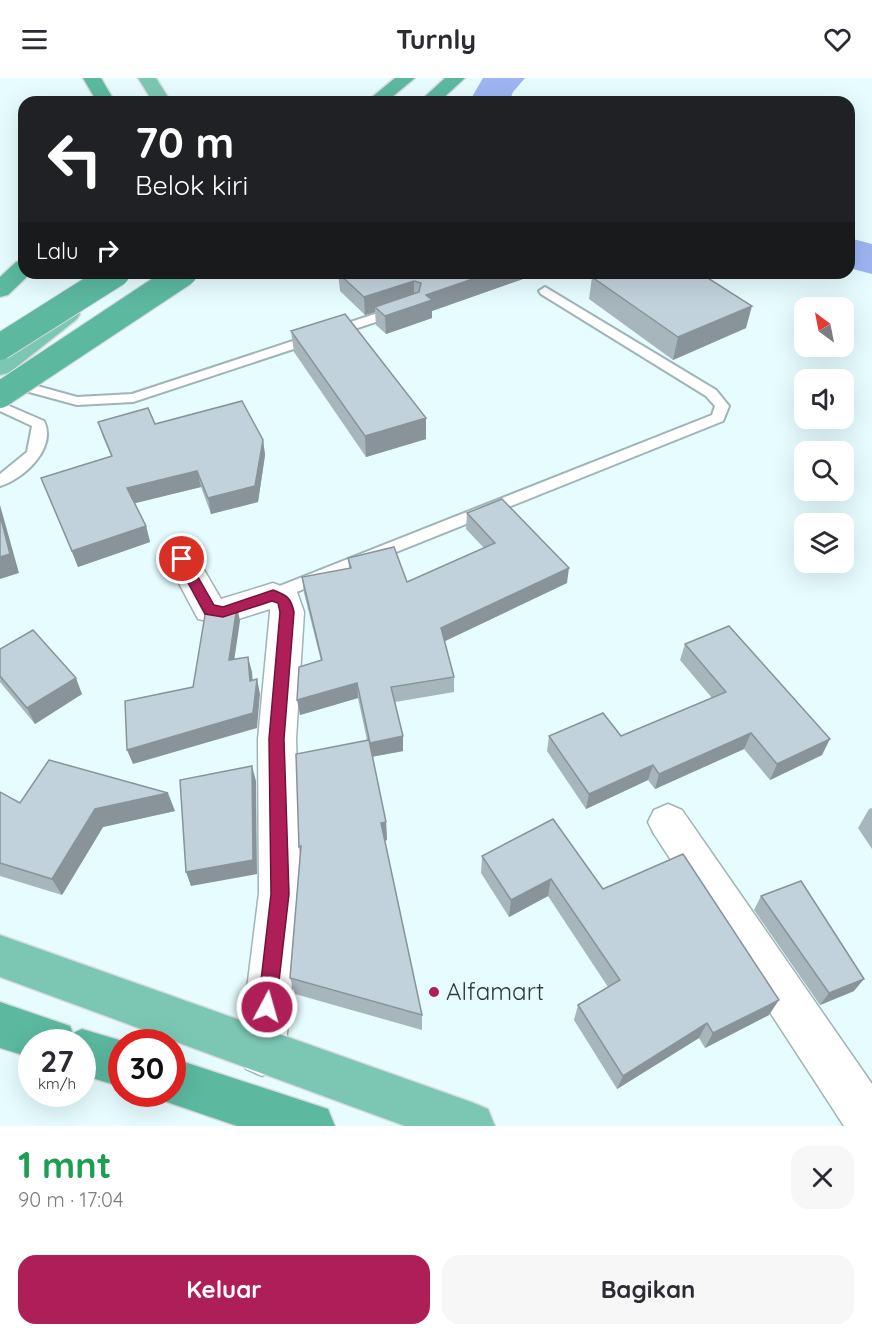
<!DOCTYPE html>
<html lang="id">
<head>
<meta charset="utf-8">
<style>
	:root { --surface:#fff; --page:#f7f7f7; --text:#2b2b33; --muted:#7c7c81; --accent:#ae1f58 }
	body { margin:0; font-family:Quicksand,sans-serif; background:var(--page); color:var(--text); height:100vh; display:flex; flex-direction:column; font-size:22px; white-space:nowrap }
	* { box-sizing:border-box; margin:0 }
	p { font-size:20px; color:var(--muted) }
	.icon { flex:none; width:33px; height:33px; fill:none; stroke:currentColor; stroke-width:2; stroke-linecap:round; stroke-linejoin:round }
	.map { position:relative; height:1048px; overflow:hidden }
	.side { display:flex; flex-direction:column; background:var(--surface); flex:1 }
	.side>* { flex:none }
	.banner { position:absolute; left:18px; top:18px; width:837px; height:183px; border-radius:18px; box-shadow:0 6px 24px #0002; background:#202124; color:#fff; overflow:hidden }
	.needle { width:39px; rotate:328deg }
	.controls { position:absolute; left:794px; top:219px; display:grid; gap:12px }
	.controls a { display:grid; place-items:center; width:60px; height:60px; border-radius:12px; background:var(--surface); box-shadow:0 6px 24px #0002; font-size:30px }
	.speed { position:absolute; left:18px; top:951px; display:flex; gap:12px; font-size:30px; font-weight:700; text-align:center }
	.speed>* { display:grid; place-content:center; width:78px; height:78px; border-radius:50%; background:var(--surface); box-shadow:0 6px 24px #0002; line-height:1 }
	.speed small { font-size:15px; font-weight:400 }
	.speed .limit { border:9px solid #d22; background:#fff; color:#111 }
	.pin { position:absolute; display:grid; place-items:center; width:51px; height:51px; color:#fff; margin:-26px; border:3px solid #fff; border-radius:50%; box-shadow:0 2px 6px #0007 }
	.me { position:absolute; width:66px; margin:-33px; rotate:6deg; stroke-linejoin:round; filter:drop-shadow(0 0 4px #0008) }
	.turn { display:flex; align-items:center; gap:21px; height:126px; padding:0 18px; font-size:27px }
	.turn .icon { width:78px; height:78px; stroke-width:2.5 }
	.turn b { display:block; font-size:42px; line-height:51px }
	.then { display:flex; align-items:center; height:57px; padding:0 18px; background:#0003; gap:12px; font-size:22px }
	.round { display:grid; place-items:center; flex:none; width:63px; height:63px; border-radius:18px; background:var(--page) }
	.headline { display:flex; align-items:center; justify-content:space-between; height:102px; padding:0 18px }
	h1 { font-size:36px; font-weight:700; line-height:45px; color:#1e9e55 }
	.action { display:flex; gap:12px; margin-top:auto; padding:12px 18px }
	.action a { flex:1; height:69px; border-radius:18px; background:var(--accent); color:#fff; font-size:24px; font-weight:700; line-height:69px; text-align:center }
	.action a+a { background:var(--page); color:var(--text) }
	header { display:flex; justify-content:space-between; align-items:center; height:78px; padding:0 18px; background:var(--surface); font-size:27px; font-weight:700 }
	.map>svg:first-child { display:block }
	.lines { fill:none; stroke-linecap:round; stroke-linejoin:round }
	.river { fill:#9eb5f3; fill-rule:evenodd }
	.service-casing { stroke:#a0b4b7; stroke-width:4 }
	.minor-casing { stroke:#a0b4b7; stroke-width:3 }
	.trunk-casing { stroke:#dadcdc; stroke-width:3 }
	.motorway-casing { stroke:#dadcdc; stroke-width:3 }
	.service { fill:#fff; fill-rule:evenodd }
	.minor { fill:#fff; fill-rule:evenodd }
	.trunk { fill:#7cc7b3; fill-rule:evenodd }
	.motorway { fill:#5cb9a0; fill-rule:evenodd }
	.motorway-bridge-casing { stroke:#dadcdc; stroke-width:28; stroke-linecap:butt }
	.motorway-bridge { stroke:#5cb9a0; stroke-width:26 }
	.wall { fill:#a7b5bd }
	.shaded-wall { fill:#88939a }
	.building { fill:#c2d2dc; stroke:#88939a; stroke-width:1.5 }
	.route { fill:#ae1f58; stroke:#711439; stroke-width:1.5 }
	.poi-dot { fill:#ae1f58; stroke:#e6fcfe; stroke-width:2 }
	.labels { text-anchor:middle; stroke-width:6; stroke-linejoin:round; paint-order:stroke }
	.near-poi-label { font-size:24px; fill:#323a3b; stroke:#e6fcfe; text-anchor:start }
</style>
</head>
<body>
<header><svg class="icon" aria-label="menu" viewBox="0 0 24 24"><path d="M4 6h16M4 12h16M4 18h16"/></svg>Turnly<svg class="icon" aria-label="heart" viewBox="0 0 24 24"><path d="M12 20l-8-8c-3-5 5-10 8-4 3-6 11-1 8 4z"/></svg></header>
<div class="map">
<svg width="872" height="1048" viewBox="0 0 872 1048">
	<rect width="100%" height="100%" fill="#e6fcfe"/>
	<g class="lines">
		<path class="river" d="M 483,0 L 525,0 L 513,14 L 509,24 L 469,24 Z
			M 849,160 L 872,166 L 872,196 L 849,190 Z"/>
		<g class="service-casing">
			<path id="service" d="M 545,209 L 716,312 L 729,328 L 723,343 L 279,521 L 267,521 L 265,517 L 267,513 L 712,337 L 715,328 L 706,318 L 541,216 L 539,213 Z
				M 396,229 L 400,230 L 400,236 L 133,324 L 77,327 L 7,308 L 5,305 L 12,301 L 77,319 L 132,316 Z
				M 0,324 L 44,343 C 57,370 24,401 0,408 L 0,396 L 27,374 L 32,348 L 0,333 Z"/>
		</g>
		<g class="minor-casing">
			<path id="minor" d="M 182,470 L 193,473 L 221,521 L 273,505 L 297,514 L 304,534 L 296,661 L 301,815 L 285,975 L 278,991 L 262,998 L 246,991 L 239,975 L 259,815 L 258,661 L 270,534 L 270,531 L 223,546 L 198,541 L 166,481 L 171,473 Z
				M 668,726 L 682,732 L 872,1006 L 872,1048 L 844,1048 L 654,756 L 648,744 L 654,732 Z"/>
		</g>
		<g class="trunk-casing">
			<path id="trunk" d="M 138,0 L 156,0 L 171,24 L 153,24 Z
				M 68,229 L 77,231 L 80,236 L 77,241 L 9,295 L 0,297 L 0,276 L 59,231 Z
				M 0,857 L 471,1024 L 488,1031 L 495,1048 L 405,1048 L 0,899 Z"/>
		</g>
		<g class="motorway-casing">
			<path id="motorway" d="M 83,0 L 101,0 L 115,24 L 97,24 Z
				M 395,0 L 415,0 L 386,24 L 366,24 Z
				M 445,0 L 465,0 L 439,24 L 419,24 Z
				M 24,182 L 24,195 L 31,195 L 8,217 L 0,219 L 0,199 L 16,184 Z
				M 0,924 L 70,948 L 73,955 L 82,951 L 126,964 L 122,964 L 122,1009 L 82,997 L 82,964 L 32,964 L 32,980 L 0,970 Z
				M 172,980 L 328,1031 L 335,1048 L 237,1048 L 155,1020 L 154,1016 L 172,1016 Z"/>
		</g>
		<use href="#service" class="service"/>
		<use href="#minor" class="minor"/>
		<use href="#trunk" class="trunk"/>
		<use href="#motorway" class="motorway"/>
		<g class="motorway-bridge-casing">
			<path id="motorway-bridge" d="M 0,269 L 117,195
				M 0,317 L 184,195"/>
		</g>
		<use href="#motorway-bridge" class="motorway-bridge"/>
	</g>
	<path class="wall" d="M 338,195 L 540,195 L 432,233 L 432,240 L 386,256 L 376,247 L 375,234 L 365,237 L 340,213 Z
		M 592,199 L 746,250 L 673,282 L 589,221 Z
		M 291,253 L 426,361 L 366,379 L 294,274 Z
		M 98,344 L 155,346 L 263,362 L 265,377 L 258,424 L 211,436 L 201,409 L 134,425 L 146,448 L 150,464 L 78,489 L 41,400 L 111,378 L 103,359 Z
		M 467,435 L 567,505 L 445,563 L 454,599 L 454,614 L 395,624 L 403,658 L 403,673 L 372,679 L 386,744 L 387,762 L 385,763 L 422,937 L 422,952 L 295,916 L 290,900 L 301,779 L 299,769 L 367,662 L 358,620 L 300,637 L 321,583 L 304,515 L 302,499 L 349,490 L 348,480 L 407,504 L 484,470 L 466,451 Z
		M 685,566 L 822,677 L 770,702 L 744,671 L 655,711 L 648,702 L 586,731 L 547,673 L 549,658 L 621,658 L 712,620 L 680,582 Z
		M 0,571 L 82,616 L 35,646 L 0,604 Z
		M 0,714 L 20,725 L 175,733 L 103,749 L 62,817 L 0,798 Z
		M 872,730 L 872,771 L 858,750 L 869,731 Z
		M 482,778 L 603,811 L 769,937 L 705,970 L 699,960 L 617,1011 L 574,942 L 578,927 L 608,909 L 548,818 L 509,839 L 481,795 Z
		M 761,818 L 854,913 L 820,927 L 754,832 Z"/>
	<path class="shaded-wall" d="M 490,195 L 540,195 L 432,233 L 432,240 L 386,256 L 385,238 L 426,217 Z
		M 414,203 L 414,221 L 375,229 L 375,234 L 365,237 L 364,219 Z
		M 752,228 L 746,250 L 673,282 L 678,259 Z
		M 426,340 L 426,361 L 366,379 L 365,358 Z
		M 263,362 L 265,377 L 258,424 L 211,436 L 208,420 Z
		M 197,393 L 201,409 L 132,426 L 127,410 Z
		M 0,427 L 19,495 L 0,501 Z
		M 146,448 L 150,464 L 78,489 L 72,473 Z
		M 569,490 L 567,505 L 441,565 L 441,550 Z
		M 237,528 L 240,543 L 232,597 L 229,582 Z
		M 248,579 L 252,594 L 254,618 L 250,603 Z
		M 76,600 L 82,616 L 35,646 L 27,630 Z
		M 257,601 L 260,616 L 257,650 L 133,686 L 127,672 Z
		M 357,605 L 358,620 L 300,637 L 297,622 Z
		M 751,655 L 744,671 L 655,711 L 659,696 Z
		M 403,658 L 403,673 L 370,679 L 369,665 Z
		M 830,661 L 822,677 L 770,702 L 777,686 Z
		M 653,687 L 648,702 L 586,731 L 589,716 Z
		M 252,688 L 256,703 L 257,796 L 191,808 L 186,794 Z
		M 168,715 L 175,733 L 103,749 L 62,817 L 52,801 L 95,731 Z
		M 386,744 L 387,762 L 383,763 L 381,745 Z
		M 551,801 L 548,818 L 509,839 L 511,822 Z
		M 864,901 L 854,913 L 820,927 L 829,915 Z
		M 779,922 L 769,937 L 705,970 L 713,955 Z
		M 707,945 L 699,960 L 617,1011 L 623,998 Z"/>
	<path class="building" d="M 338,195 L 490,195 L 426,217 L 432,222 L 385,238 L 375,229 L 419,214 L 421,205 L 414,203 L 364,219 Z
		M 603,195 L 700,195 L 752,228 L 678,259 L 592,199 Z
		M 345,236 L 426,340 L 365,358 L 291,253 Z
		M 242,323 L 263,362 L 255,408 L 208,420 L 197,393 L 127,410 L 146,448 L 72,473 L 41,400 L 112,378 L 98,344 L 148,330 L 155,346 Z
		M 502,421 L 569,490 L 441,550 L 454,599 L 391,609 L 403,658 L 370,665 L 357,605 L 297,622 L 299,589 L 322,582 L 302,499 L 351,490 L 348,480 L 394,469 L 407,504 L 495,465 L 467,435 Z
		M 0,437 L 10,476 L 0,479 Z
		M 237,528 L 229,582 L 248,579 L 250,603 L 257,601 L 253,635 L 127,672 L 125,623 L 193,609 L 206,531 L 220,533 Z
		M 729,548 L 830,661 L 777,686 L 751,655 L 659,696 L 653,687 L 589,716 L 549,658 L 603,635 L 621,658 L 726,614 L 685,566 Z
		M 33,552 L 76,600 L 27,630 L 0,598 L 0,571 Z
		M 369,662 L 386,744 L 381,745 L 422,937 L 290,900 L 301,768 L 299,769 L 296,676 Z
		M 49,682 L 168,715 L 95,731 L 52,801 L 0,785 L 0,714 L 20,725 Z
		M 252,688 L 253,782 L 186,794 L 180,702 Z
		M 553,741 L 603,811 L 683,776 L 779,922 L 713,955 L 707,945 L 623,998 L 578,927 L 620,902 L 551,801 L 511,822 L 482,778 Z
		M 801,803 L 864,901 L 829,915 L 761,818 Z"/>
	<path class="route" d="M 182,476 L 186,478 L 214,527 L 223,529 L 273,512 C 287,517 291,520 294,534 L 284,661 L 289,816 L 276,929 L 274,936 L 267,938 L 261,936 L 258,929 L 271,816 L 269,661 L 280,534 L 278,525 L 272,523 L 223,539 L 205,536 L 175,481 Z"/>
	<circle class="poi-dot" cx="434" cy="914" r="6"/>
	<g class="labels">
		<g class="near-poi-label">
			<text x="446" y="922">Alfamart</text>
		</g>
	</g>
</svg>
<div class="controls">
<a><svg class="needle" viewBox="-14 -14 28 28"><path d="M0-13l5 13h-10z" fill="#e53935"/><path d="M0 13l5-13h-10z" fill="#7c7c81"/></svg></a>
<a><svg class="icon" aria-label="sound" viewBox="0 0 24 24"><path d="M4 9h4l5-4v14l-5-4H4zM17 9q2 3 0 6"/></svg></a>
<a><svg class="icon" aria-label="search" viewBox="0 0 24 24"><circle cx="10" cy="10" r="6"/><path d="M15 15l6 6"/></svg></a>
<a><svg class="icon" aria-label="layers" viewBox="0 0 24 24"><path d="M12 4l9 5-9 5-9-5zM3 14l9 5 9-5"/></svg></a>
</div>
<div class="speed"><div>27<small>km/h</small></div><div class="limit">30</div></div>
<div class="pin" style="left:182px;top:481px;background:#d93025"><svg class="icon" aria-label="arrive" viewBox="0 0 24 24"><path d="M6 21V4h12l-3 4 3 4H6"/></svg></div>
<svg class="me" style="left:267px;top:929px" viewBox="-20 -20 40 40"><circle r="17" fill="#ae1f58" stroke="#fff" stroke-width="3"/><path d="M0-11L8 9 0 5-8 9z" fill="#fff"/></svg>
<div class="banner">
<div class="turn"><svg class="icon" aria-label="left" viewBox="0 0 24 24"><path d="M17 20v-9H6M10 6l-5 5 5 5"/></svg><div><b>70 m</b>Belok kiri</div></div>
<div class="then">Lalu<svg class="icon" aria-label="right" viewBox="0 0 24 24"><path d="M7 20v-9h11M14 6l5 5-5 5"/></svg></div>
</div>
</div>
<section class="side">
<div class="headline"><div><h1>1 mnt</h1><p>90 m · 17:04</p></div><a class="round"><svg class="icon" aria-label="close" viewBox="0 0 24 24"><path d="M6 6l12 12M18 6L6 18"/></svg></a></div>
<div class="action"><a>Keluar</a><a>Bagikan</a></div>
</section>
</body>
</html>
